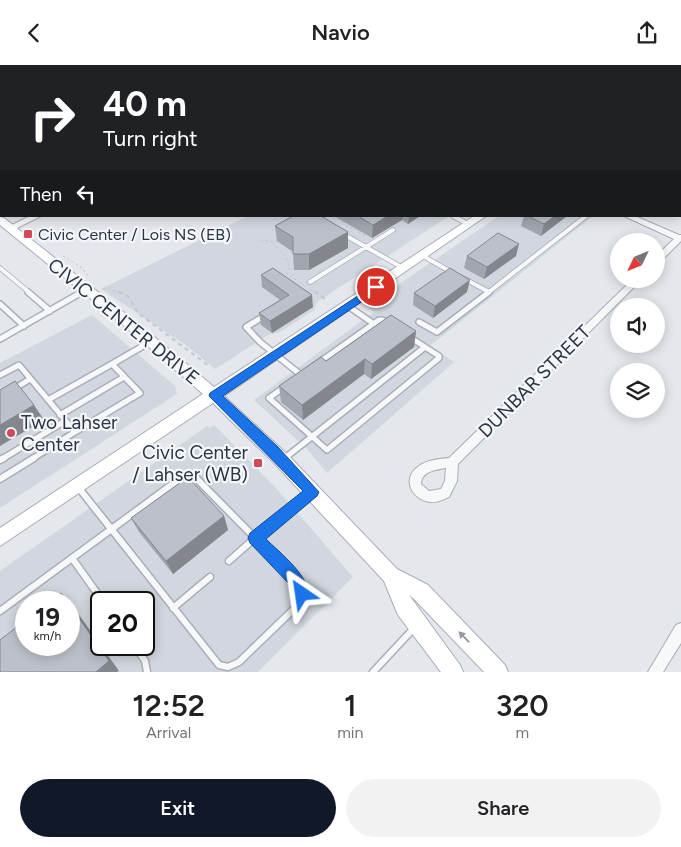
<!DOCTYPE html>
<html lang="en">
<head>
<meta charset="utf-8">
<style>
	:root { --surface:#fff; --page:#f2f2f2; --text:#202124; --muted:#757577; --accent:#111827 }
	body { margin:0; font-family:Figtree,sans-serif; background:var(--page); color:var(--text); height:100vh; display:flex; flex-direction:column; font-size:19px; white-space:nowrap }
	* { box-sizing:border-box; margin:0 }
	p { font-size:16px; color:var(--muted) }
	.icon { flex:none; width:28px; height:28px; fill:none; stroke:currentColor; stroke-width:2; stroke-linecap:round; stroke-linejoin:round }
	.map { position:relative; height:607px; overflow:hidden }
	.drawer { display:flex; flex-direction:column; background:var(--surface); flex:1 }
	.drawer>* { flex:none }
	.hud { position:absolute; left:0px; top:0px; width:681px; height:152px; box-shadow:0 2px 12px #0003; background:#202124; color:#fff; overflow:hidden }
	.needle { width:32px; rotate:227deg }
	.buttons { position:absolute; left:610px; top:168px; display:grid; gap:10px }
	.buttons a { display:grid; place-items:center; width:55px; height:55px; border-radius:50%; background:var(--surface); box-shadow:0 2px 12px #0003; font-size:25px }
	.speed { position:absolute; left:15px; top:526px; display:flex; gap:10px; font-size:25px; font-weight:700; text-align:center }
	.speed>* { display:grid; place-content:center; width:65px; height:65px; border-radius:50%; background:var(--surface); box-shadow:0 2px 12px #0003; line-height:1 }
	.speed small { font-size:12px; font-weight:400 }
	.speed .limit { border:2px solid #111; border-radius:8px; background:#fff; color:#111 }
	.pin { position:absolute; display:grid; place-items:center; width:42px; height:42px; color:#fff; margin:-21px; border:2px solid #fff; border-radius:50%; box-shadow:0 1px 5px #0007 }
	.me { position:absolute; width:55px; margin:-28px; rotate:328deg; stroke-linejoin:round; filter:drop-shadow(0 0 4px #0008) }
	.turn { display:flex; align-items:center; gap:18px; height:105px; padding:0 20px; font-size:22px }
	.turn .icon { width:65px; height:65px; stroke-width:2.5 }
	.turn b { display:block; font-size:35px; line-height:42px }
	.then { display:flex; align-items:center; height:48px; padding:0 20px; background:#0003; gap:10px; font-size:19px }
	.eta { display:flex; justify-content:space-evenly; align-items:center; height:85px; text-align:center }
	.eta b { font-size:30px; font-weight:600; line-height:35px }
	.button { display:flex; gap:10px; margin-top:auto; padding:10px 20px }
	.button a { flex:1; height:58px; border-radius:30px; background:var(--accent); color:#fff; font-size:20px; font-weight:600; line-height:58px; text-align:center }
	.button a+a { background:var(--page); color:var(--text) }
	header { display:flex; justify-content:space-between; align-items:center; height:65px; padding:0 20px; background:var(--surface); font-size:22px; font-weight:600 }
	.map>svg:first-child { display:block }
	.built { fill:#d2d6de; fill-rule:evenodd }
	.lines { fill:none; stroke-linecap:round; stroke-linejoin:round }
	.lane-far3-casing { stroke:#a9aeb7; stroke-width:4.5 }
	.lane-far2-casing { stroke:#a9aeb7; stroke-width:5.5 }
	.lane-far1-casing { stroke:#a9aeb7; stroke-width:8 }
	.lane-casing { stroke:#a9aeb7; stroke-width:9 }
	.street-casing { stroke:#a9aeb7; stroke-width:2 }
	.secondary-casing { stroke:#a9aeb7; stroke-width:2 }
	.path-far1 { stroke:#c2c5cb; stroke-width:1; stroke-dasharray:2.5 2.5; stroke-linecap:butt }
	.path { stroke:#c2c5cb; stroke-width:2; stroke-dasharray:4 4; stroke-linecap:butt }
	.lane-far3 { stroke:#f7f8fa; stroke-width:3 }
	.lane-far2 { stroke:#f7f8fa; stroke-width:4 }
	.lane-far1 { stroke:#f7f8fa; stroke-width:5 }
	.lane { stroke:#f7f8fa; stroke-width:6 }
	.street { fill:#f7f8fa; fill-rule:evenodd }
	.secondary { fill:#fff; fill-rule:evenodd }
	.wall { fill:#a1a5ae }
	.shaded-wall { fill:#83868d }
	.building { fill:#bbc0ca; stroke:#83868d }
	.oneway { fill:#959aa2 }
	.route { fill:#1a73e8; stroke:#114b97 }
	.poi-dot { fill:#d1495b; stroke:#f4f6f9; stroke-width:2 }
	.labels { text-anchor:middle; stroke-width:4.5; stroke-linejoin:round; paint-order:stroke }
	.far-poi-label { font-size:16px; fill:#2b3445; stroke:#f4f6f9; text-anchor:start }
	.street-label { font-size:19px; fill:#2b3445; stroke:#f4f6f9 }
	.poi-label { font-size:19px; fill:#2b3445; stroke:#f4f6f9; text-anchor:start }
</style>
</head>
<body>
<header><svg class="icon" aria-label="back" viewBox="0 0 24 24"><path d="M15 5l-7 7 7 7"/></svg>Navio<svg class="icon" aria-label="share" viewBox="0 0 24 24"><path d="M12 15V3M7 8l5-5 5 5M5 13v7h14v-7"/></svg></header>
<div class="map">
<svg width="681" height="607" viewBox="0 0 681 607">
	<rect width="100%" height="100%" fill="#e4e7ec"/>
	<path class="built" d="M 248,151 L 449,151 L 317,237 L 314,245 L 280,267 L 268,270 L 215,304 L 187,281 L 101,224 Z
		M 499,151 L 593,151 L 430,281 L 454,297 L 327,408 L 306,383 L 254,335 L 374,247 L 367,241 Z
		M 92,250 L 175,321 L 177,329 L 0,443 L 0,298 Z
		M 214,360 L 275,422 L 353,512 L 258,607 L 0,607 L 0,506 L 207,361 L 209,363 ZM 26,538 L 69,538 L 69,580 L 26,580 ZM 101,538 L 144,538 L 144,580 L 101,580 Z"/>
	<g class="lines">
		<g class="lane-far3-casing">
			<path id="lane-far3" d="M 656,0 L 659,1
				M 32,1 L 37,0
				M 558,1 L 560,0"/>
		</g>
		<g class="lane-far2-casing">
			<path id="lane-far2" d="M 453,151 L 468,159
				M 343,169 L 403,203
				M 423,191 L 453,208
				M 0,203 L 30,228
				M 465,214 L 489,227 L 586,151
				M 310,217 L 393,165
				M 80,228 L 86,225
				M 487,228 L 489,227"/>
		</g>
		<g class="lane-far1-casing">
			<path id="lane-far1" d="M 28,227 L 50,246
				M 0,239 L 24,261
				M 348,241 L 374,259
				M 266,250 L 246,262 L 260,277 L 301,310
				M 379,255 L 383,255 L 439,291 L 439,293 L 327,385 L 269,333 Z
				M 419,257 L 437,267 L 489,227
				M 0,274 L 82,227
				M 112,299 L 150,277
				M 0,310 L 19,300 L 75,367 L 32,394
				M 14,324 L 30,314
				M 48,335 L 112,299 L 140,328 L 75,367
				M 60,350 L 124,312
				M 285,393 L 425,282
				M 2,394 L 65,356"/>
		</g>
		<g class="lane-casing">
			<path id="lane" d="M 0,395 L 4,393
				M 0,414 L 34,393
				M 78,422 L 219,600 L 228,602 L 239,597 L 298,540 L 302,529 L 300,519 L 255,473 L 310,429
				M 72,493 L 104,538
				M 173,543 L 210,512
				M 0,546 L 181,413 L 189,411 L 197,414 L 255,473 L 229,496
				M 134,580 L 145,596 L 147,607
				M 373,607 L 415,562"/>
		</g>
		<g class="street-casing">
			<path id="street" d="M 30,151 L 41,151 L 13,165 L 10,165 L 6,163 Z
				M 624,151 L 635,151 L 679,170 L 681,170 L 681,176 L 659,198 L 656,199 L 656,191 L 674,174 Z
				M 633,214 L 642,214 L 458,399 L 457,416 L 449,432 C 444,434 437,438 431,437 C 411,435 401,413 419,401 C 427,395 439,394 449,393 ZM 446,403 L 445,416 L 441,424 L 429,426 L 421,419 C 422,406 435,405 446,403 Z
				M 681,558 L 681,578 L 663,607 L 648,607 L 676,560 Z"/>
		</g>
		<g class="secondary-casing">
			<path id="secondary" d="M 474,151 L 486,151 L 224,331 L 288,390 L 397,504 L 428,520 L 505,600 L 508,607 L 484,607 L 414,534 L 409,530 L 460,600 L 463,607 L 441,607 L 398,550 L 384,516 L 276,400 L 213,338 L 0,481 L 0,463 L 203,329 L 135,270 L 0,160 L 0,152 L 4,153 L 145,264 L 214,322 Z"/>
		</g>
		<path class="path-far1" d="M 0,142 L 1,145
			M 333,151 L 367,172
			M 260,175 L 274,177
			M 277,175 L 273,179 C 282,187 293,196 287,209 L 304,220
			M 63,191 L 81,202 L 88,211
			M 103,223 L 123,228
			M 310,224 L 317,228"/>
		<path class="path" d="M 119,227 L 128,231 L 138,248 L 209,301
			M 315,227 L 325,234"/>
		<use href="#lane-far3" class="lane-far3"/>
		<use href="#lane-far2" class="lane-far2"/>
		<use href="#lane-far1" class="lane-far1"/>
		<use href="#lane" class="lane"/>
		<use href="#street" class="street"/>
		<use href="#secondary" class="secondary"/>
	</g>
	<path class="wall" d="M 334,151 L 420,151 L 408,159 L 402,155 L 372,173 Z
		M 524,151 L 567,151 L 541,171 L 521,161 Z
		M 275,161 L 348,183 L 309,205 L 294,205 L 293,187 L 277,176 Z
		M 467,191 L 516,191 L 484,214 L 464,203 Z
		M 261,210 L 313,242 L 272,268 L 261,260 L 259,248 L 280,235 L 262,222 Z
		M 467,227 L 433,253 L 413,240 L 414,228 Z
		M 416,266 L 414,282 L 371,314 L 364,309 L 303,355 L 281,337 L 279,321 L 326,296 Z
		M 224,451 L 228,465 L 173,509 L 139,467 L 131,453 Z"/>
	<path class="shaded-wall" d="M 589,0 L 598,0 L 597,1 L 587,1 Z
		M 0,23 L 1,23 L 1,38 L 0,39 Z
		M 681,66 L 681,75 L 680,76 L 680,67 Z
		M 388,151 L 403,151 L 402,155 L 372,173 L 373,160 Z
		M 409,151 L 420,151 L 408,159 Z
		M 555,151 L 567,151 L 541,171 L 544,159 Z
		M 348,167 L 348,183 L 309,205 L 309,189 Z
		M 519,179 L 516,191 L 484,214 L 487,202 Z
		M 470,215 L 467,227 L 433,253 L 435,241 Z
		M 312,230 L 313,242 L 272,268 L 270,256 Z
		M 416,266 L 414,282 L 371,314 L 372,299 Z
		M 365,294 L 364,309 L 303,355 L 302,340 Z
		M 34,340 L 44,355 L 0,381 L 0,360 Z
		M 224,451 L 228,465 L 173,509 L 166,496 Z
		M 61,528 L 72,540 L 119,606 L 117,607 L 96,607 L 69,538 L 68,538 Z"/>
	<path class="building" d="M 566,0 L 589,0 L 587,1 L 570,1 Z
		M 0,9 L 1,10 L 1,23 L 0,23 Z
		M 680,53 L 681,53 L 681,66 L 680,67 Z
		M 293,151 L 321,151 L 348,167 L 309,189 L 293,189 L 293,172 L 275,161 Z
		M 358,151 L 388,151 L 373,160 Z
		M 528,151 L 555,151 L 544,159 Z
		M 498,168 L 519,179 L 487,202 L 467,191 Z
		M 273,203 L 312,230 L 270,256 L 259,248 L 289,230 L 261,210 Z
		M 450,203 L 470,215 L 435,241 L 414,228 Z
		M 391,250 L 416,266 L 372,299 L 365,294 L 302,340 L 279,321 L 321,292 L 326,296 Z
		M 15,316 L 34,340 L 0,360 L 0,325 Z
		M 188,412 L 224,451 L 166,496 L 131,453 Z
		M 61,528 L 68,538 L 49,538 Z
		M 69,539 L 109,596 L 96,607 L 0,607 L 0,575 L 26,555 L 26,580 L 69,580 Z"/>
	<defs><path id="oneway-solid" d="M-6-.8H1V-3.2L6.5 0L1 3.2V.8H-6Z" transform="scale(1.25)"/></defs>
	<use class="oneway" href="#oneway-solid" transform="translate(464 572) rotate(-134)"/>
	<path class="route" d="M 376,219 L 381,222 L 379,225 L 223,331 L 278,382 L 319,427 L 317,431 L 266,474 C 279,487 315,515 307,534 L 302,537 L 297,534 L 293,523 L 250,478 L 248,473 L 250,468 L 303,426 L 209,331 L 210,328 Z"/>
	<g class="poi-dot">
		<rect x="23" y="164" width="10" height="10" rx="2.5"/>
		<circle cx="11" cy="368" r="5"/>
		<rect x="253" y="393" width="10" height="10" rx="2.5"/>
	</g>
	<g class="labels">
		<g class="far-poi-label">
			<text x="38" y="175">Civic Center / Lois NS (EB)</text>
		</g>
		<g class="street-label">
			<text transform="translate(124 256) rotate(39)" y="7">CIVIC CENTER DRIVE</text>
			<text transform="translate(534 316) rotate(-45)" y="7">DUNBAR STREET</text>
		</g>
		<g class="poi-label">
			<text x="21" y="364">Two Lahser<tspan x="21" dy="22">Center</tspan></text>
			<text x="248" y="394" text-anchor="end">Civic Center<tspan x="248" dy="22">/ Lahser (WB)</tspan></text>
		</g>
	</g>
</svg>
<div class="buttons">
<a><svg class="needle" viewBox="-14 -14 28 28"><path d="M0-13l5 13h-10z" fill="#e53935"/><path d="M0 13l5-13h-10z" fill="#757577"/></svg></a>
<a><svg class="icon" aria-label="sound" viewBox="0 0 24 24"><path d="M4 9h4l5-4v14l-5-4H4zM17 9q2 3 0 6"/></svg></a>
<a><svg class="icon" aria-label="layers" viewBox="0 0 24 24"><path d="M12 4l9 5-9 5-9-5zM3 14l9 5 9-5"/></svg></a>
</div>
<div class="speed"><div>19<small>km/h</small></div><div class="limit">20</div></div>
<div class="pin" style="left:376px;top:222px;background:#d93025"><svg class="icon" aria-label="arrive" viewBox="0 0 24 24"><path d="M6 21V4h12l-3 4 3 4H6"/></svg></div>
<svg class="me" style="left:302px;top:529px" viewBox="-20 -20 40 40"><path d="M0-17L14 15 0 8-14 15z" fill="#1a73e8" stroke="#fff" stroke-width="4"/></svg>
<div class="hud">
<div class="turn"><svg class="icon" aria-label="right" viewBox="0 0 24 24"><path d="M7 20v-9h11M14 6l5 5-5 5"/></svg><div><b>40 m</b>Turn right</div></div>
<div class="then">Then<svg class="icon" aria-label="left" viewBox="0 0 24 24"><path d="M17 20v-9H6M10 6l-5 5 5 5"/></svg></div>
</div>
</div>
<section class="drawer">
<div class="eta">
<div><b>12:52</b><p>Arrival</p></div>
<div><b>1</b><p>min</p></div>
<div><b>320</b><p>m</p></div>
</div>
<div class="button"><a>Exit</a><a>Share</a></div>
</section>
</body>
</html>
